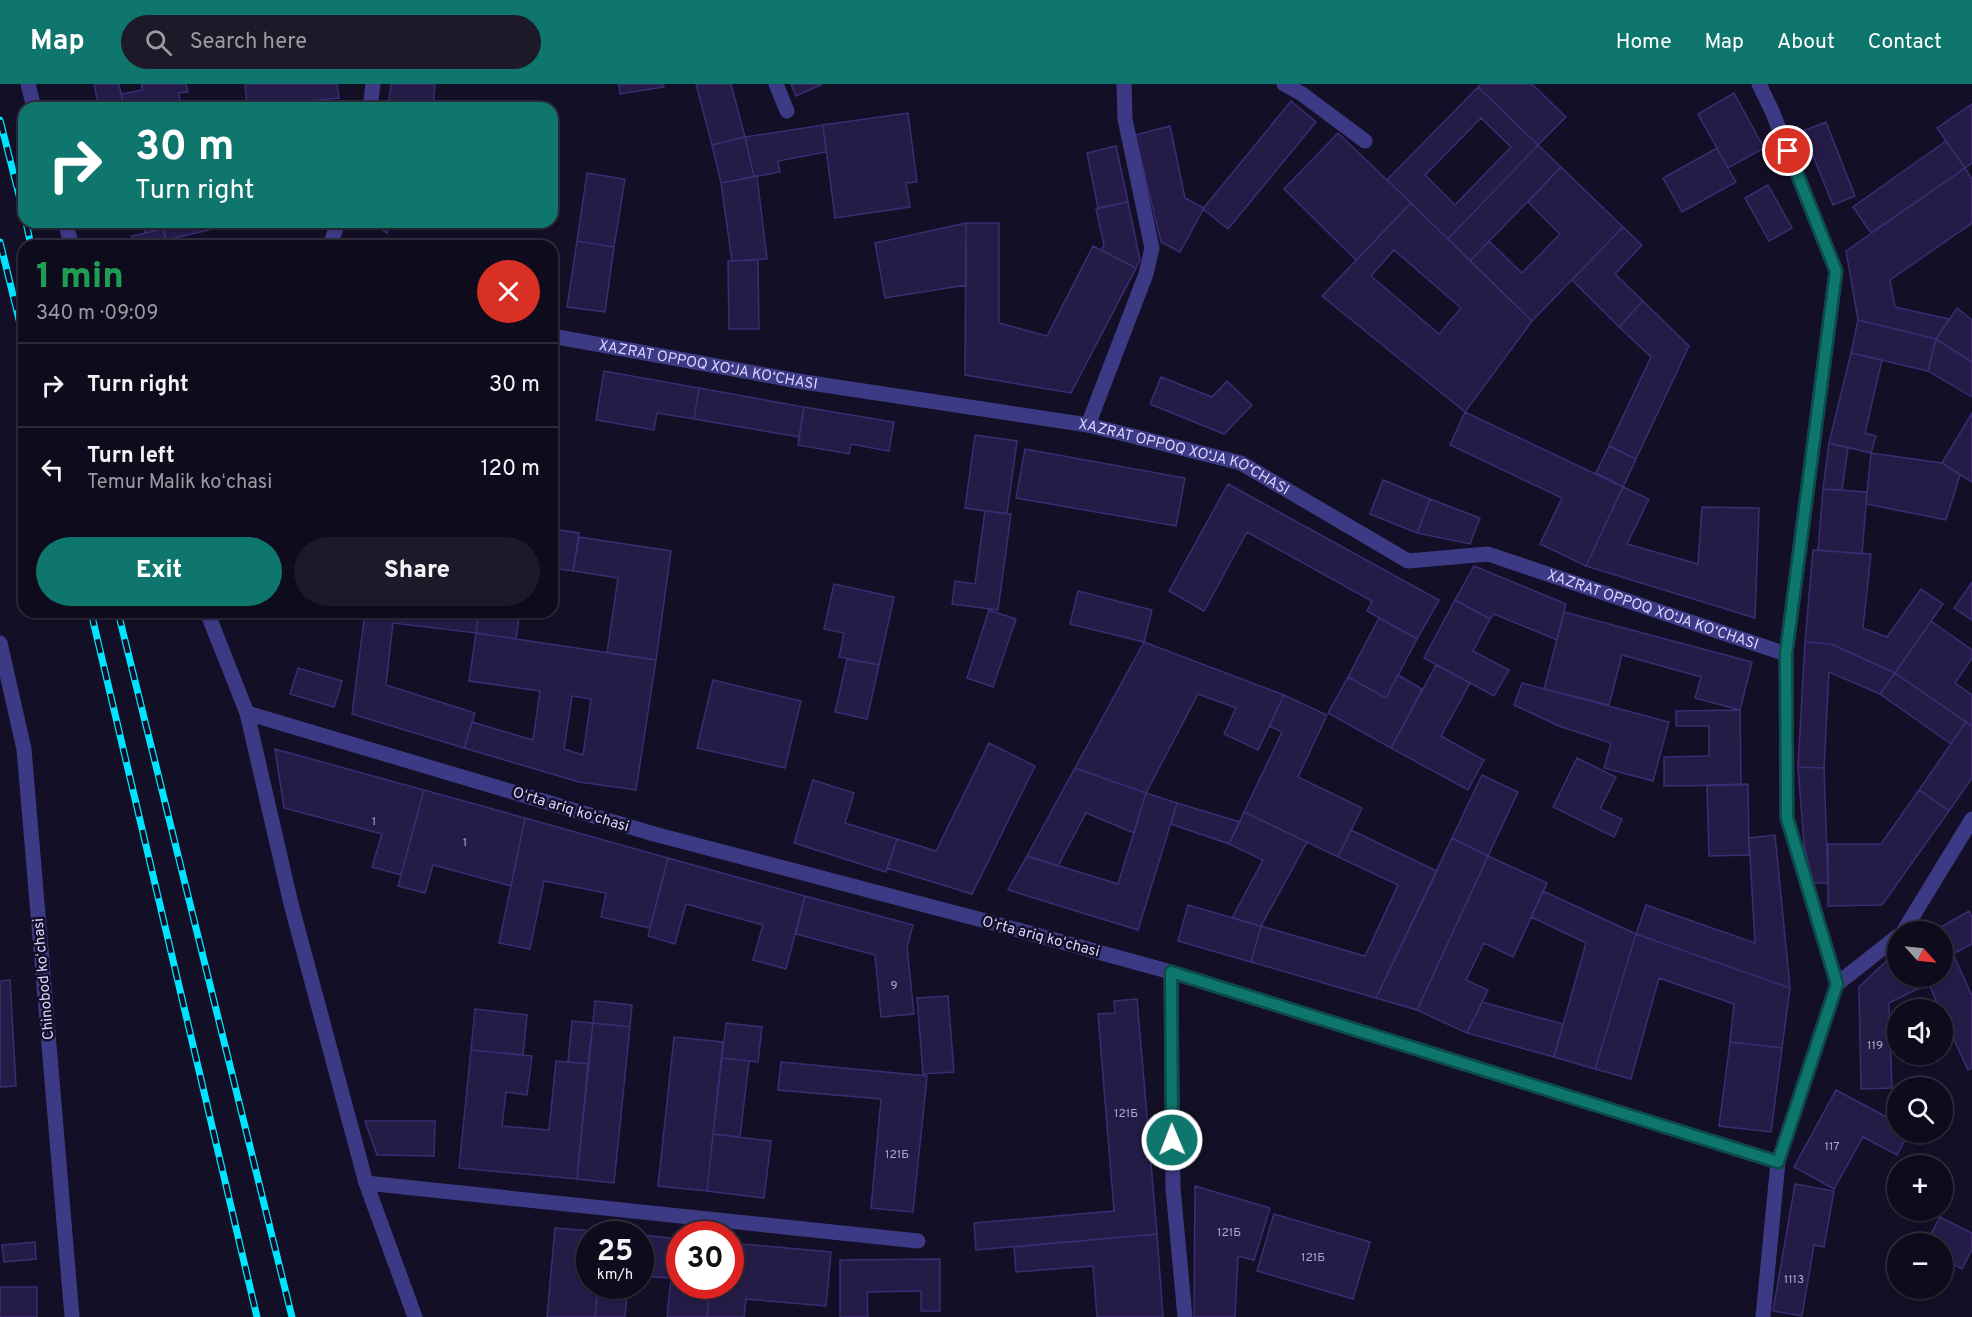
<!DOCTYPE html>
<html lang="en">
<head>
<meta charset="utf-8">
<style>
	:root { --surface:#0e0b1c; --page:#1c1929; --text:#f1f3f6; --muted:#9b9ba3; --line:#2e2b3b; --accent:#0f766e }
	body { margin:0; font-family:Overpass,sans-serif; background:var(--page); color:var(--text); height:100vh; display:flex; flex-direction:column; font-size:22px; white-space:nowrap }
	* { box-sizing:border-box; margin:0 }
	p { font-size:20px; color:var(--muted) }
	.icon { flex:none; width:33px; height:33px; fill:none; stroke:currentColor; stroke-width:2; stroke-linecap:round; stroke-linejoin:round }
	.map { position:relative; flex:1; overflow:hidden }
	.panel { position:absolute; left:18px; top:156px; width:540px; height:378px; display:flex; flex-direction:column; background:var(--surface); border-radius:18px; box-shadow:0 2px 4px #0004,0 0 0 2px var(--line) }
	.panel>* { flex:none }
	.top-card { position:absolute; left:18px; top:18px; width:540px; height:126px; border-radius:18px; box-shadow:0 2px 4px #0004,0 0 0 2px var(--line); background:#0f766e; color:#fff; overflow:hidden }
	.needle { width:39px; rotate:117deg }
	.buttons { position:absolute; left:1887px; top:837px; display:grid; gap:12px }
	.buttons a { display:grid; place-items:center; width:66px; height:66px; border-radius:50%; background:var(--surface); box-shadow:0 2px 4px #0004,0 0 0 2px var(--line); font-size:30px }
	.speed { position:absolute; left:576px; top:1137px; display:flex; gap:12px; font-size:30px; font-weight:700; text-align:center }
	.speed>* { display:grid; place-content:center; width:78px; height:78px; border-radius:50%; background:var(--surface); box-shadow:0 2px 4px #0004,0 0 0 2px var(--line); line-height:1 }
	.speed small { font-size:15px; font-weight:400 }
	.speed .limit { border:9px solid #d22; background:#fff; color:#111 }
	.pin { position:absolute; display:grid; place-items:center; width:51px; height:51px; color:#fff; margin:-26px; border:3px solid #fff; border-radius:50%; box-shadow:0 2px 6px #0007 }
	.me { position:absolute; width:66px; margin:-33px; rotate:359deg; stroke-linejoin:round; filter:drop-shadow(0 0 4px #0008) }
	.turn { display:flex; align-items:center; gap:21px; height:126px; padding:0 18px; font-size:27px }
	.turn .icon { width:78px; height:78px; stroke-width:2.5 }
	.turn b { display:block; font-size:42px; line-height:51px }
	.round { display:grid; place-items:center; flex:none; width:63px; height:63px; border-radius:32px; background:var(--page) }
	.overview { display:flex; align-items:center; justify-content:space-between; height:102px; padding:0 18px }
	h1 { font-size:36px; font-weight:800; line-height:45px; color:#1e9e55 }
	.button { display:flex; gap:12px; margin-top:auto; padding:12px 18px }
	.button a { flex:1; height:69px; border-radius:36px; background:var(--accent); color:#fff; font-size:24px; font-weight:800; line-height:69px; text-align:center }
	.button a+a { background:var(--page); color:var(--text) }
	ul { padding:0; list-style:none }
	li { display:flex; align-items:center; gap:18px; height:84px; padding:0 18px; border-top:2px solid var(--line) }
	li div { flex:1 }
	li b { display:block; font-size:22px }
	li em { font-style:normal }
	header { display:flex; align-items:center; gap:36px; box-sizing:border-box; height:84px; padding:0 30px; background:var(--accent); color:#fff }
	header strong { font-size:28px }
	nav { display:flex; gap:33px; margin-inline-start:auto; font-size:21px }
	.search { width:420px; height:54px; background:var(--page); display:flex; align-items:center; gap:15px; box-sizing:border-box; padding:0 21px; border-radius:33px; color:var(--muted); font-size:22px }
	.map>svg:first-child { display:block }
	.building { fill:#241b47; stroke:#3b2d73; stroke-width:1.5; fill-rule:evenodd }
	.lines { fill:none; stroke-linecap:round; stroke-linejoin:round }
	.street { stroke:#3d3a85; stroke-width:15 }
	.rail-casing { stroke:#00e5ff; stroke-width:7 }
	.rail { stroke:#130f26; stroke-width:4.5; stroke-dasharray:14; stroke-linecap:butt }
	.route-casing { stroke:#0a4d48; stroke-width:15 }
	.route { stroke:#0f766e; stroke-width:10 }
	.labels { text-anchor:middle; stroke-width:5; stroke-linejoin:round; paint-order:stroke }
	.number-label { font-size:12px; fill:#aca6d1 }
	.street-label { font-size:15px; fill:#d9d4ff; stroke:#130f26 }
</style>
</head>
<body>
<header>
<strong>Map</strong>
<div class="search"><svg class="icon" aria-label="search" viewBox="0 0 24 24"><circle cx="10" cy="10" r="6"/><path d="M15 15l6 6"/></svg>Search here</div>
<nav><a>Home</a><a>Map</a><a>About</a><a>Contact</a></nav>
</header>
<div class="map">
<svg width="1972" height="1233" viewBox="0 0 1972 1233">
	<rect width="100%" height="100%" fill="#130f26"/>
	<path class="building" d="M 94,0 L 119,0 L 124,24 L 99,24 Z
		M 141,0 L 186,0 L 188,8 L 179,9 L 181,24 L 124,24 L 121,10 L 143,6 Z
		M 245,0 L 337,0 L 339,14 L 247,23 Z
		M 391,0 L 435,0 L 433,24 L 388,24 Z
		M 619,0 L 663,0 L 664,3 L 620,10 Z
		M 696,0 L 731,0 L 745,53 L 712,61 Z
		M 791,0 L 820,0 L 821,1 L 796,12 Z
		M 1481,0 L 1532,0 L 1566,33 L 1538,61 L 1478,3 Z
		M 1478,3 L 1538,61 L 1448,155 L 1387,96 ZM 1481,34 L 1511,63 L 1455,121 L 1425,91 Z
		M 1734,9 L 1764,64 L 1728,84 L 1698,30 Z
		M 1291,17 L 1316,38 L 1228,145 L 1203,125 Z
		M 1972,20 L 1972,79 L 1965,84 L 1937,44 Z
		M 908,29 L 917,98 L 906,99 L 910,123 L 835,134 L 823,41 Z
		M 1826,38 L 1855,112 L 1833,121 L 1803,47 Z
		M 823,41 L 826,68 L 778,77 L 780,88 L 754,93 L 745,53 Z
		M 1170,42 L 1185,114 L 1204,124 L 1180,168 L 1161,158 L 1135,51 Z
		M 1338,49 L 1411,119 L 1356,176 L 1284,105 Z
		M 745,53 L 754,93 L 721,99 L 712,61 Z
		M 1946,57 L 1965,84 L 1871,149 L 1853,123 Z
		M 1538,61 L 1561,83 L 1470,177 L 1448,155 Z
		M 1116,62 L 1128,118 L 1098,124 L 1087,69 Z
		M 1717,64 L 1736,98 L 1682,128 L 1663,94 Z
		M 1561,83 L 1623,143 L 1532,237 L 1470,177 L 1489,157 L 1522,189 L 1560,150 L 1528,118 Z
		M 1965,84 L 1972,95 L 1972,139 L 1890,196 L 1895,223 L 1949,235 L 1936,255 L 1858,236 L 1846,167 Z
		M 587,89 L 625,95 L 614,163 L 577,157 Z
		M 757,92 L 767,175 L 732,177 L 721,99 Z
		M 1768,101 L 1792,144 L 1769,157 L 1745,114 Z
		M 1128,118 L 1140,176 L 1136,184 L 1101,166 L 1104,161 L 1096,125 Z
		M 1411,119 L 1532,237 L 1465,328 L 1322,212 ZM 1394,166 L 1461,224 L 1439,250 L 1371,192 Z
		M 142,138 L 211,138 L 213,145 L 166,156 L 163,145 L 145,149 Z
		M 371,138 L 391,138 L 387,149 Z
		M 966,139 L 966,201 L 885,214 L 875,159 Z
		M 966,139 L 999,139 L 999,239 L 1047,252 L 1093,162 L 1136,184 L 1071,309 L 965,291 Z
		M 1623,143 L 1642,161 L 1615,190 L 1643,217 L 1619,243 L 1572,196 Z
		M 163,145 L 167,162 L 134,162 L 132,152 Z
		M 577,157 L 614,163 L 605,228 L 567,223 Z
		M 758,176 L 759,245 L 729,245 L 728,177 Z
		M 1643,217 L 1689,262 L 1636,375 L 1609,362 L 1651,273 L 1619,243 Z
		M 1957,224 L 1972,236 L 1972,278 L 1936,255 Z
		M 1858,236 L 1936,255 L 1928,287 L 1851,269 Z
		M 1936,255 L 1972,278 L 1972,313 L 1928,287 Z
		M 1851,269 L 1882,276 L 1865,349 L 1876,352 L 1871,369 L 1829,359 Z
		M 604,287 L 699,304 L 694,335 L 657,329 L 654,346 L 596,336 Z
		M 1161,293 L 1212,313 L 1227,297 L 1252,321 L 1224,350 L 1150,320 Z
		M 699,304 L 804,323 L 799,353 L 694,335 Z
		M 804,323 L 894,338 L 889,367 L 851,360 L 849,370 L 798,361 Z
		M 1465,328 L 1623,403 L 1586,482 L 1540,460 L 1562,414 L 1450,361 Z
		M 1972,329 L 1972,398 L 1942,379 Z
		M 975,351 L 1017,357 L 1007,430 L 965,424 Z
		M 1829,359 L 1848,364 L 1842,406 L 1823,405 Z
		M 1609,362 L 1636,375 L 1623,403 L 1596,389 Z
		M 1025,365 L 1185,394 L 1176,442 L 1016,414 Z
		M 1871,369 L 1942,379 L 1960,391 L 1946,436 L 1866,420 Z
		M 1383,396 L 1430,415 L 1417,449 L 1370,430 Z
		M 1228,400 L 1439,516 L 1417,555 L 1367,527 L 1372,517 L 1247,448 L 1204,527 L 1169,507 Z
		M 1623,403 L 1649,415 L 1627,460 L 1698,480 L 1702,423 L 1759,424 L 1755,534 L 1586,482 Z
		M 1823,405 L 1867,408 L 1862,470 L 1818,466 Z
		M 1430,415 L 1480,434 L 1470,460 L 1417,449 Z
		M 985,427 L 1011,430 L 998,526 L 952,520 L 955,497 L 975,500 Z
		M 552,445 L 579,449 L 573,487 L 552,484 Z
		M 579,453 L 671,467 L 656,576 L 607,569 L 618,494 L 573,487 Z
		M 1813,466 L 1871,470 L 1863,544 L 1887,553 L 1921,505 L 1943,520 L 1895,589 L 1831,560 L 1805,558 Z
		M 1474,482 L 1566,520 L 1557,556 L 1494,530 L 1490,535 L 1455,516 Z
		M 1972,498 L 1972,536 L 1954,524 Z
		M 834,500 L 894,513 L 879,581 L 839,573 L 844,549 L 824,545 Z
		M 1078,507 L 1152,526 L 1144,558 L 1070,540 Z
		M 1455,516 L 1490,535 L 1473,567 L 1509,586 L 1494,612 L 1424,574 Z
		M 989,526 L 1016,535 L 993,603 L 967,594 Z
		M 365,528 L 479,528 L 476,549 L 393,539 L 386,601 L 475,629 L 464,664 L 352,630 Z
		M 479,528 L 520,528 L 516,555 L 476,549 Z
		M 1564,528 L 1752,578 L 1740,626 L 1695,614 L 1701,593 L 1622,571 L 1609,621 L 1544,605 Z
		M 1379,534 L 1417,555 L 1386,614 L 1348,593 Z
		M 1931,537 L 1972,566 L 1972,574 L 1955,599 L 1972,611 L 1972,642 L 1895,589 Z
		M 476,549 L 656,576 L 636,706 L 579,698 L 464,664 L 472,638 L 533,656 L 540,607 L 469,597 ZM 572,612 L 591,615 L 583,671 L 564,665 Z
		M 1144,558 L 1284,611 L 1258,666 L 1224,650 L 1236,624 L 1198,610 L 1146,709 L 1075,684 Z
		M 1805,558 L 1831,560 L 1895,589 L 1880,610 L 1829,588 L 1824,684 L 1798,683 Z
		M 847,575 L 879,581 L 867,635 L 835,628 Z
		M 1436,581 L 1470,599 L 1441,652 L 1484,676 L 1468,706 L 1391,664 Z
		M 298,584 L 342,597 L 334,623 L 290,610 Z
		M 1895,589 L 1966,638 L 1951,660 L 1880,610 Z
		M 1398,591 L 1422,605 L 1391,664 L 1328,629 L 1348,593 L 1386,614 Z
		M 713,596 L 801,617 L 785,684 L 697,664 Z
		M 1522,599 L 1669,638 L 1653,697 L 1604,684 L 1611,659 L 1559,642 L 1514,621 Z
		M 1284,611 L 1327,631 L 1298,693 L 1362,724 L 1338,773 L 1244,728 L 1282,648 L 1269,642 Z
		M 1740,626 L 1741,701 L 1664,702 L 1664,673 L 1709,672 L 1709,642 L 1676,642 L 1676,627 Z
		M 1966,638 L 1972,642 L 1972,694 L 1949,727 L 1919,706 Z
		M 989,659 L 1035,682 L 972,810 L 887,784 L 897,755 L 936,767 Z
		M 275,665 L 424,706 L 401,791 L 372,783 L 382,750 L 284,724 Z
		M 1577,674 L 1616,693 L 1600,725 L 1622,735 L 1614,753 L 1553,723 Z
		M 1798,683 L 1824,684 L 1828,799 L 1813,799 L 1804,760 Z
		M 1075,684 L 1146,709 L 1134,749 L 1086,729 L 1058,782 L 1027,772 Z
		M 1482,691 L 1518,708 L 1488,772 L 1452,754 Z
		M 813,696 L 854,709 L 845,739 L 897,755 L 886,788 L 794,759 Z
		M 1748,700 L 1749,771 L 1709,772 L 1707,701 Z
		M 424,706 L 525,734 L 511,802 L 433,781 L 425,809 L 398,802 Z
		M 1919,706 L 1949,727 L 1882,821 L 1828,822 L 1828,760 L 1881,760 Z
		M 1146,709 L 1177,719 L 1138,846 L 1008,806 L 1027,772 L 1118,800 Z
		M 1177,719 L 1240,738 L 1229,760 L 1171,740 Z
		M 1244,728 L 1307,758 L 1261,842 L 1232,834 L 1263,776 L 1229,760 Z
		M 525,734 L 668,774 L 650,844 L 601,833 L 606,809 L 544,797 L 530,865 L 499,859 Z
		M 1351,746 L 1437,787 L 1376,914 L 1251,878 L 1261,842 L 1365,872 L 1398,801 L 1338,773 Z
		M 1775,751 L 1790,904 L 1636,850 L 1646,821 L 1755,859 L 1749,754 Z
		M 1452,754 L 1488,772 L 1417,926 L 1376,914 Z
		M 1488,772 L 1547,799 L 1513,873 L 1484,859 L 1466,896 L 1488,906 L 1467,949 L 1417,926 Z
		M 668,774 L 805,812 L 786,885 L 753,876 L 763,841 L 686,820 L 675,860 L 648,852 Z
		M 1543,807 L 1636,850 L 1595,985 L 1554,973 L 1586,859 L 1531,833 Z
		M 805,812 L 913,841 L 907,863 L 914,930 L 881,933 L 875,871 L 796,850 Z
		M 1188,821 L 1261,842 L 1251,878 L 1178,857 Z
		M 1969,827 L 1972,833 L 1972,860 L 1953,870 L 1941,843 Z
		M 1941,843 L 1972,912 L 1972,984 L 1968,986 L 1942,930 L 1942,926 L 1940,926 L 1929,900 L 1922,903 L 1917,892 L 1942,892 L 1942,848 L 1931,848 Z
		M 1636,850 L 1790,904 L 1782,964 L 1730,958 L 1734,920 L 1659,894 L 1631,995 L 1595,985 Z
		M 1898,866 L 1898,892 L 1917,892 L 1922,903 L 1889,919 L 1892,1004 L 1861,1005 L 1859,903 Z
		M 10,896 L 16,1002 L 0,1003 L 0,897 Z
		M 948,912 L 954,988 L 923,990 L 917,914 Z
		M 1137,915 L 1157,1150 L 976,1166 L 974,1139 L 1114,1127 L 1098,930 L 1115,929 L 1114,917 Z
		M 595,917 L 632,921 L 630,943 L 593,939 Z
		M 1482,918 L 1563,940 L 1554,973 L 1467,949 Z
		M 475,925 L 527,931 L 523,971 L 471,966 Z
		M 572,937 L 593,939 L 588,980 L 568,978 Z
		M 593,939 L 630,943 L 614,1099 L 577,1095 Z
		M 726,939 L 762,943 L 758,978 L 722,974 Z
		M 674,953 L 723,958 L 707,1107 L 658,1102 Z
		M 1730,958 L 1782,964 L 1771,1048 L 1719,1042 Z
		M 471,966 L 532,972 L 527,1011 L 506,1008 L 502,1042 L 549,1046 L 556,977 L 588,980 L 577,1095 L 459,1084 Z
		M 722,974 L 749,977 L 740,1053 L 713,1050 Z
		M 781,978 L 927,992 L 913,1128 L 871,1124 L 881,1015 L 778,1006 Z
		M 1836,1006 L 1898,1039 L 1898,1048 L 1909,1048 L 1897,1071 L 1863,1053 L 1834,1105 L 1794,1083 Z
		M 365,1037 L 435,1037 L 434,1072 L 377,1071 Z
		M 713,1050 L 771,1057 L 764,1114 L 707,1107 Z
		M 1795,1100 L 1834,1107 L 1824,1163 L 1814,1161 L 1802,1232 L 1773,1227 Z
		M 1195,1102 L 1270,1124 L 1254,1176 L 1238,1172 L 1235,1233 L 1194,1233 Z
		M 1274,1130 L 1370,1158 L 1353,1215 L 1257,1187 Z
		M 1940,1133 L 1972,1149 L 1972,1165 L 1962,1185 L 1942,1175 L 1942,1160 L 1926,1160 Z
		M 555,1144 L 603,1148 L 603,1150 L 590,1150 L 590,1202 L 598,1202 L 595,1233 L 547,1233 Z
		M 1157,1150 L 1163,1233 L 1097,1233 L 1093,1182 L 1016,1188 L 1014,1163 Z
		M 640,1151 L 680,1155 L 680,1202 L 710,1202 L 707,1233 L 667,1233 L 671,1194 L 640,1192 Z
		M 35,1158 L 36,1175 L 4,1178 L 2,1161 Z
		M 730,1159 L 831,1168 L 826,1222 L 746,1215 L 744,1233 L 707,1233 L 710,1202 L 730,1202 Z
		M 940,1175 L 940,1227 L 921,1227 L 921,1207 L 867,1208 L 868,1233 L 840,1233 L 840,1176 Z
		M 598,1202 L 628,1202 L 625,1233 L 595,1233 Z
		M 0,1203 L 37,1203 L 37,1233 L 0,1233 Z"/>
	<g class="lines">
		<g class="street">
			<path d="M 28,0 L 34,24"/>
			<path d="M 776,0 L 787,27"/>
			<path d="M 1284,0 L 1302,10 L 1365,57"/>
			<path d="M 1759,0 L 1772,27 L 1836,187 L 1786,570 L 1787,734 L 1837,900 L 1778,1078 L 1763,1233"/>
			<path d="M 370,24 L 373,0"/>
			<path d="M 65,138 L 72,162"/>
			<path d="M 330,162 L 338,138"/>
			<path id="s1" d="M 552,252 L 804,298 L 1088,341 L 1241,379 L 1408,477 L 1488,470 L 1786,570"/>
			<path d="M 1088,341 L 1146,190 L 1152,164 L 1125,35 L 1124,0"/>
			<path d="M 207,528 L 247,629 L 291,820 L 366,1099 L 415,1233"/>
			<path d="M 0,559 L 24,665 L 72,1233"/>
			<path d="M 247,629 L 654,750 L 982,836 L 1171,888 L 1173,1104 L 1185,1233"/>
			<path d="M 1903,848 L 1972,735"/>
			<path d="M 1171,888 L 1778,1078"/>
			<path d="M 1837,900 L 1898,852"/>
			<path d="M 366,1099 L 918,1157"/>
		</g>
		<g class="rail-casing">
			<path id="rail" d="M 0,36 L 24,131
				M 26,138 L 31,162
				M 0,158 L 24,256
				M 91,528 L 257,1233
				M 118,528 L 292,1233"/>
		</g>
		<use href="#rail" class="rail"/>
	</g>
	<g class="lines">
		<g class="route-casing">
			<path id="route" d="M 1172,1056 L 1171,888 L 1778,1078 L 1837,900 L 1787,734 L 1786,570 L 1836,187 L 1788,67"/>
		</g>
		<use href="#route" class="route"/>
	</g>
	<g class="labels">
		<g class="number-label">
			<text x="374" y="741">1</text>
			<text x="465" y="762">1</text>
			<text x="894" y="905">9</text>
			<text x="1875" y="965">119</text>
			<text x="1126" y="1033">121Б</text>
			<text x="1832" y="1066">117</text>
			<text x="897" y="1074">121Б</text>
			<text x="1229" y="1152">121Б</text>
			<text x="1313" y="1177">121Б</text>
			<text x="1794" y="1199">1113</text>
		</g>
		<g class="street-label">
			<text dy="5" stroke="none"><textPath href="#s1" startOffset="159">XAZRAT OPPOQ XO‘JA KO‘CHASI</textPath></text>
			<text dy="5" stroke="none"><textPath href="#s1" startOffset="645">XAZRAT OPPOQ XO‘JA KO‘CHASI</textPath></text>
			<text dy="5" stroke="none"><textPath href="#s1" startOffset="1149">XAZRAT OPPOQ XO‘JA KO‘CHASI</textPath></text>
			<text transform="translate(571 725) rotate(17)" y="5">Oʻrta ariq koʻchasi</text>
			<text transform="translate(1041 852) rotate(15)" y="5">Oʻrta ariq koʻchasi</text>
			<text transform="translate(43 895) rotate(-95)" y="5">Chinobod koʻchasi</text>
		</g>
	</g>
</svg>
<div class="buttons">
<a><svg class="needle" viewBox="-14 -14 28 28"><path d="M0-13l5 13h-10z" fill="#e53935"/><path d="M0 13l5-13h-10z" fill="#9b9ba3"/></svg></a>
<a><svg class="icon" aria-label="sound" viewBox="0 0 24 24"><path d="M4 9h4l5-4v14l-5-4H4zM17 9q2 3 0 6"/></svg></a>
<a><svg class="icon" aria-label="search" viewBox="0 0 24 24"><circle cx="10" cy="10" r="6"/><path d="M15 15l6 6"/></svg></a>
<a>+</a>
<a>−</a>
</div>
<div class="speed"><div>25<small>km/h</small></div><div class="limit">30</div></div>
<div class="pin" style="left:1788px;top:67px;background:#d93025"><svg class="icon" aria-label="arrive" viewBox="0 0 24 24"><path d="M6 21V4h12l-3 4 3 4H6"/></svg></div>
<svg class="me" style="left:1172px;top:1056px" viewBox="-20 -20 40 40"><circle r="17" fill="#0f766e" stroke="#fff" stroke-width="3"/><path d="M0-11L8 9 0 5-8 9z" fill="#fff"/></svg>
<div class="top-card">
<div class="turn"><svg class="icon" aria-label="right" viewBox="0 0 24 24"><path d="M7 20v-9h11M14 6l5 5-5 5"/></svg><div><b>30 m</b>Turn right</div></div>
</div>
<section class="panel">
<div class="overview"><div><h1>1 min</h1><p>340 m · 09:09</p></div><a class="round" style="background:#d93025;color:#fff"><svg class="icon" aria-label="close" viewBox="0 0 24 24"><path d="M6 6l12 12M18 6L6 18"/></svg></a></div>
<ul>
<li><svg class="icon" aria-label="right" viewBox="0 0 24 24"><path d="M7 20v-9h11M14 6l5 5-5 5"/></svg><div><b>Turn right</b></div><em>30 m</em></li>
<li><svg class="icon" aria-label="left" viewBox="0 0 24 24"><path d="M17 20v-9H6M10 6l-5 5 5 5"/></svg><div><b>Turn left</b><p>Temur Malik koʻchasi</p></div><em>120 m</em></li>
</ul>
<div class="button"><a>Exit</a><a>Share</a></div>
</section>
</div>
</body>
</html>
